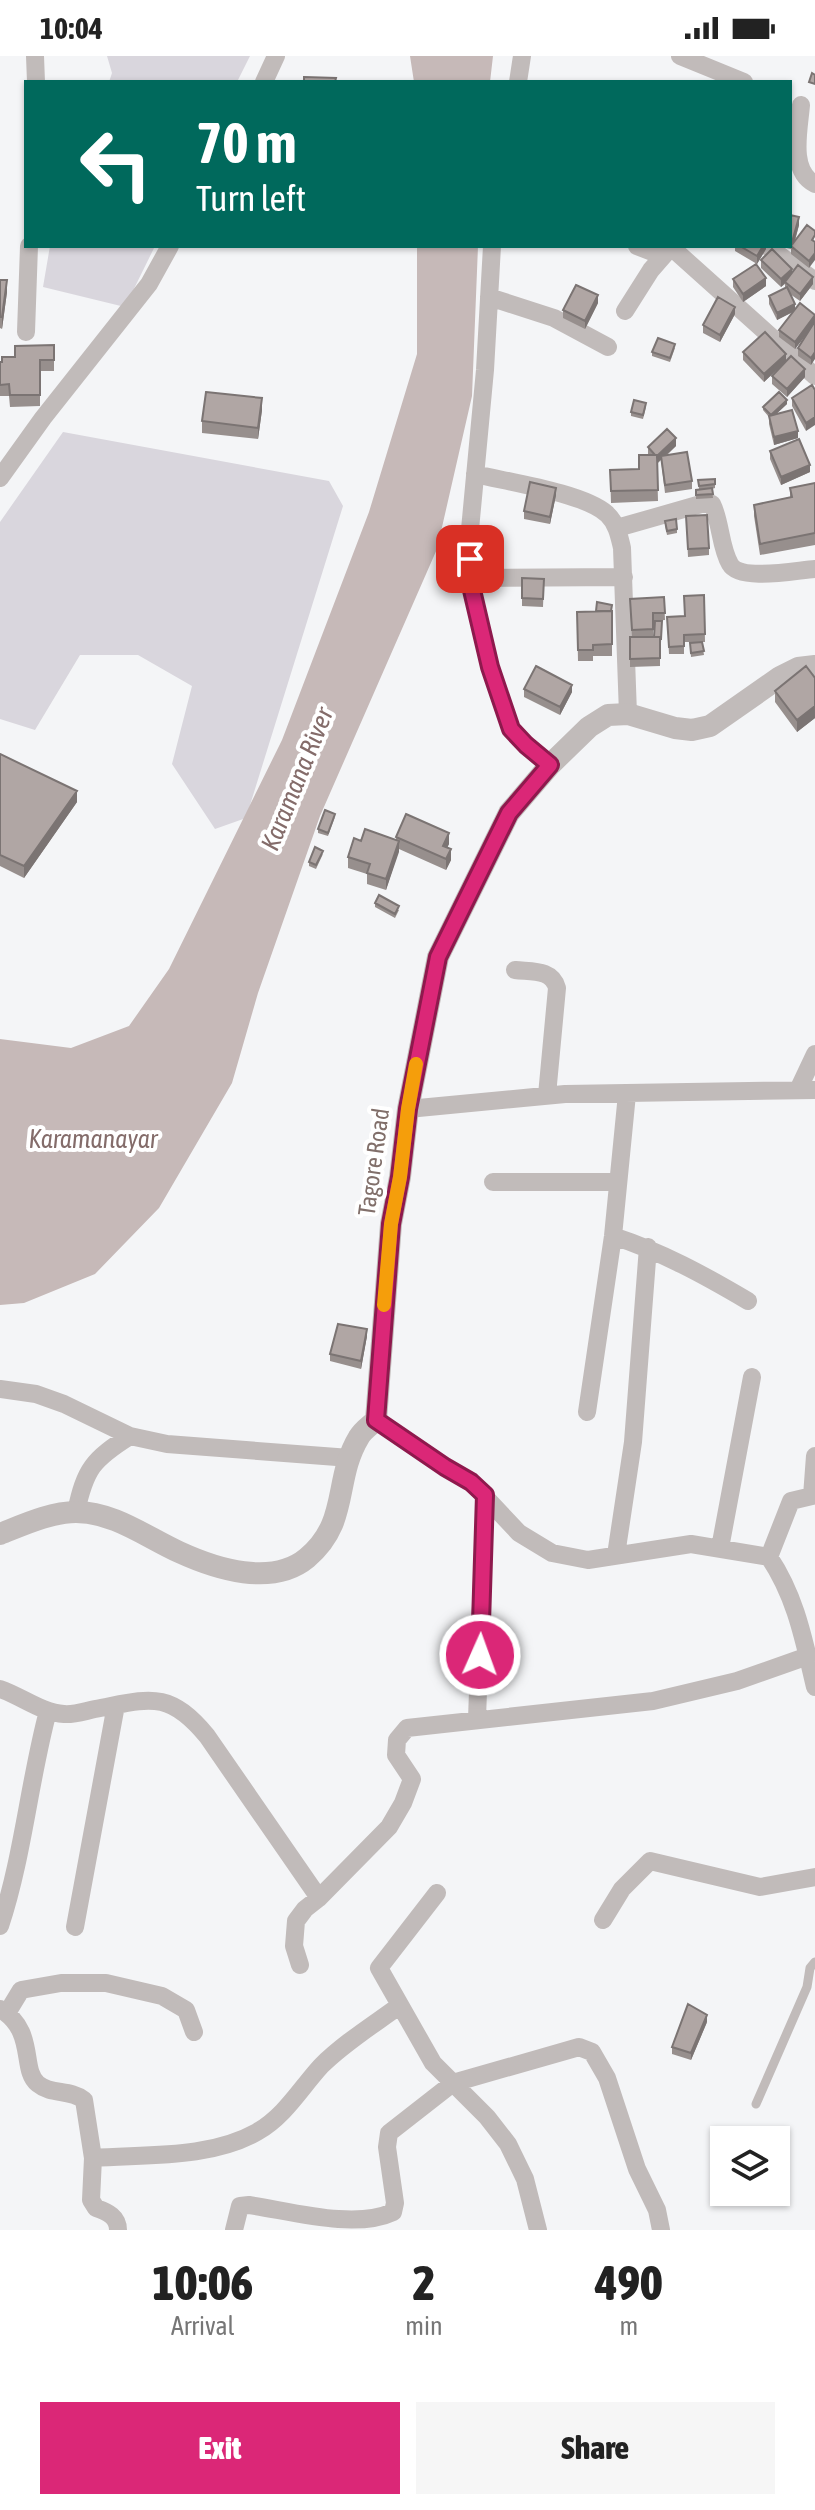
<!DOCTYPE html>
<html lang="en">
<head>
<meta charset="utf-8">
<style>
	:root { --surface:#fff; --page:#f6f6f6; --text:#222; --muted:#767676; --accent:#db2777 }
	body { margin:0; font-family:"Asap Condensed",sans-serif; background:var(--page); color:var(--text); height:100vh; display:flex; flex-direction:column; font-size:30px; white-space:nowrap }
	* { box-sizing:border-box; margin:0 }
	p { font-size:26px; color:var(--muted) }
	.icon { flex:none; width:44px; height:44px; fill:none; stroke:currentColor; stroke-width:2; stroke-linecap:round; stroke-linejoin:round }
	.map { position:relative; height:2174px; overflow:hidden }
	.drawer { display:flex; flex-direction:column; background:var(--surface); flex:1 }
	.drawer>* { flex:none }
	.top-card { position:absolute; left:24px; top:24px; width:768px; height:168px; border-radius:0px; box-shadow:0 2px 6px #0004; background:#00695c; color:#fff; overflow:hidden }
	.tools { position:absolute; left:710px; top:2070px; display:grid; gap:16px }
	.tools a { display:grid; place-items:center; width:80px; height:80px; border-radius:0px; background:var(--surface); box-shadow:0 2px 6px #0004; font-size:40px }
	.pin { position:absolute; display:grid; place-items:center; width:68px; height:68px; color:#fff; margin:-34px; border-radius:16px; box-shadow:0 4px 12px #0006 }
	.me { position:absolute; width:88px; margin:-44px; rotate:2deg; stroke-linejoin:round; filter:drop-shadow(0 0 6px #0008) }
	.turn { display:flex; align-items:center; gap:28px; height:168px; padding:0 40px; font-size:36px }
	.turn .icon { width:104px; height:104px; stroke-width:2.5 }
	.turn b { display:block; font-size:56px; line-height:68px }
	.eta { display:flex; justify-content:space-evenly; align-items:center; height:136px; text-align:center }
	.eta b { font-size:48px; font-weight:800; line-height:56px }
	.primary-button { display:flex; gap:16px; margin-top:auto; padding:16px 40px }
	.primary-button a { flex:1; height:92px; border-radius:0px; background:var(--accent); color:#fff; font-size:32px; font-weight:800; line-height:92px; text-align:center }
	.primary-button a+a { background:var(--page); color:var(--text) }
	.status { display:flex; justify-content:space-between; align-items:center; height:56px; padding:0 40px; background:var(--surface); direction:ltr }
	.status svg { height:22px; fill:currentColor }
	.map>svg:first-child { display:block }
	.green { fill:#d9d6dd }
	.water { fill:#c6b9b8 }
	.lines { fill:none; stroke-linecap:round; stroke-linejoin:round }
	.service { stroke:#c1bbba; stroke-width:9 }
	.minor { stroke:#c1bbba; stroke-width:18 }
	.tertiary { stroke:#c1bbba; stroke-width:22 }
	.wall { fill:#978f8d }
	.shaded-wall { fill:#7b7473 }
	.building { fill:#b0a6a4; stroke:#7b7473; stroke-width:2 }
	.route-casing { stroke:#8e194d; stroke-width:20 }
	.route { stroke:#db2777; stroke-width:14 }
	.slow { stroke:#f59e0b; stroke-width:14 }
	.labels { text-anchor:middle; stroke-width:8; stroke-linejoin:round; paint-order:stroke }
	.street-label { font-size:24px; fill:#816f6a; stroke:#fff }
	.water-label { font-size:26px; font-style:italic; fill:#846c6a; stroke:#fff }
</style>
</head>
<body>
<div class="status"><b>10:04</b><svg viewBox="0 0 49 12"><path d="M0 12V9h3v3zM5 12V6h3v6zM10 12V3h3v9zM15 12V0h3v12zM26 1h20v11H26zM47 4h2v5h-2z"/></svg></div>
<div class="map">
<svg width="815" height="2174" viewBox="0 0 815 2174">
	<rect width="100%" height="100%" fill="#f4f5f7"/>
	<path class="green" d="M 107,0 L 250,0 L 237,26 L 109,26 L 112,17 Z
		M 50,190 L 155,190 L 125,251 L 43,231 Z
		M 63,376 L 329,425 L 343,450 L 246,762 L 215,773 L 172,708 L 192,630 L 138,599 L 80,599 L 35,674 L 0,663 L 0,466 Z"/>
	<path class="water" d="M 410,0 L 493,0 L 490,26 L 414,26 Z
		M 417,190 L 478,190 L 472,340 L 437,493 L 320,760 L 258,937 L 232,1027 L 159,1152 L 95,1218 L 24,1247 L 0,1249 L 0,983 L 71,992 L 129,970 L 169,913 L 282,684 L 369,456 L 417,298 Z"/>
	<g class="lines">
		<path class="service" d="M 756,2048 L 807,1931 L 810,1912 L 815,1906"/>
		<path class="minor" d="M 35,0 L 36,26
			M 680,0 L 744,26
			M 264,26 L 276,0
			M 518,26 L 522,0
			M 801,49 C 799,74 789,115 815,128
			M 492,190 L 485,314 L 469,484 L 471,530 L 490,611 L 511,673 L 526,689 L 550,709
			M 637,190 L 663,200
			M 767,190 L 815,225
			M 671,191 L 815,320
			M 489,241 L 554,262 L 608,291
			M 625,255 L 651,214 L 672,190
			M 26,276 L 29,190
			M 475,418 C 508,426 584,437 607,458 C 617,468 619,479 622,492 L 628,658
			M 0,422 L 43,362 L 149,228 L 170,190
			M 617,472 L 708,446 L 712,448 C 721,466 720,491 730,508 C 740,526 797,514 815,513
			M 471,522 L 624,521
			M 515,914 C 532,916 552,913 557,932 L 547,1039
			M 798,1034 L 815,998
			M 408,1053 L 565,1038 L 815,1034
			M 493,1126 L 616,1126
			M 613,1180 C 662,1196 704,1219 748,1245
			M 0,1333 L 36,1338 L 64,1348 L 130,1380 L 167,1388 L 350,1402
			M 587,1356 L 613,1180 L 627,1038
			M 376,1364 L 445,1411 L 471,1426 L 519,1477 L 552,1497 L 588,1504 L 691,1488 L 769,1501 C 796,1541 804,1585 815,1631
			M 76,1456 C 85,1413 93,1403 130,1380
			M 720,1492 L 752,1321
			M 616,1499 L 633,1386 L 648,1191
			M 769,1501 L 791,1445 L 812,1440 L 815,1400
			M 0,1633 C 21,1640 42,1657 64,1658 C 74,1659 85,1655 95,1653 C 149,1643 168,1633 207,1680 L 319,1842
			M 477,1663 L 485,1439
			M 437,1837 L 379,1912 L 433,2007 L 487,2061 L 508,2088 L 525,2123 L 538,2174
			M 603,1864 L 622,1833 L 650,1805 L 760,1831 L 815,1821
			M 0,1870 C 23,1801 29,1726 48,1655
			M 75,1871 L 116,1649
			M 300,1909 L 294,1890 L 296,1865 L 305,1853 L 319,1842 L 389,1771 L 403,1747 L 412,1723 L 396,1699 L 397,1684 L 407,1672 L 653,1645 L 737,1625 L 808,1600
			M 0,1953 C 37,1975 20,2014 38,2028 C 51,2039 70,2033 84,2044 L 93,2102 L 91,2144 L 96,2152 C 108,2156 118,2161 118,2174
			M 7,1957 L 21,1934 L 61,1927 L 106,1927 L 162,1940 L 186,1954 L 194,1976
			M 93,2102 C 146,2098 209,2103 257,2076 C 285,2060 300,2033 321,2010 C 344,1987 373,1969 399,1950
			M 234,2174 L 240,2150 L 249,2149 C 290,2155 355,2174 393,2156 L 395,2147 L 387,2091 L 389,2077 L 453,2027 L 579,1991 L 592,1996 L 607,2022 L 637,2113 L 657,2154 L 661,2174"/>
		<path class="tertiary" d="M 0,1478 C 23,1469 51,1456 76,1456 C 114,1456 146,1481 179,1496 C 216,1513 272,1531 307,1502 C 350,1466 333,1424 359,1381 C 363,1374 371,1369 376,1364 L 391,1168 L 400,1121 L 408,1053 L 438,901 L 509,757 L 550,709 L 589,671 L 608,659 L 628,658 L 675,672 L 692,674 L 710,670 L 780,621 L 798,612 L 815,610"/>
	</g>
	<path class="wall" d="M 790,159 L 799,169 L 795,185 L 815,175 L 809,212 L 791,198 L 791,193 L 778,190 L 790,190 Z
		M 735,190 L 766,190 L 766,193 L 757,208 L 735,195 Z
		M 761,204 L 792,217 L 813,228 L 800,245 L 790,238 L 795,253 L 815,259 L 811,309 L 798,300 L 798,292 L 809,275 L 795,293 L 779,281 L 779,274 L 792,256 L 777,264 L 769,248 L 769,240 L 785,233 L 785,228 L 781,231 L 761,212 Z
		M 733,223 L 766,230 L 743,246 L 733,231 Z
		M 0,224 L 7,236 L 2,273 L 0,272 Z
		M 598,247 L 585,273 L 563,262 L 563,254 Z
		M 735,258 L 720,286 L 703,277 L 703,269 Z
		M 54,289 L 54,315 L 40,315 L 40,350 L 10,351 L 9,340 L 0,340 L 0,306 Z
		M 675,292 L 670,306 L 652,300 L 652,296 Z
		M 743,296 L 786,305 L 764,326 L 743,304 Z
		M 772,320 L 805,321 L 787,341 L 772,328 Z
		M 812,329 L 806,375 L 792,350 L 792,342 Z
		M 787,348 L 776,358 L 798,382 L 774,389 L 769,368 L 769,361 L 763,354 L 763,351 Z
		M 646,351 L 643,363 L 631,360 L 631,356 Z
		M 262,354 L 258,383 L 202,377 L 202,365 Z
		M 676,390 L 666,400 L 692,425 L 692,433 L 665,437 L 661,404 L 657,408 L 658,445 L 611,447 L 610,414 L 639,413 L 648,399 L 648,391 Z
		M 770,395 L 810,416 L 781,429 L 770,403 Z
		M 715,423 L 715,432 L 712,433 L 713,442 L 696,443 L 696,434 L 699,433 L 698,424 Z
		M 815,427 L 815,489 L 760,499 L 754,460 L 754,449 L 790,441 L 790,432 Z
		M 556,439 L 550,468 L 524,463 L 524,455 Z
		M 686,460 L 709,492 L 709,499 L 688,501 Z
		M 665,469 L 677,473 L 677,477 L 667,479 Z
		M 522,522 L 544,523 L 543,551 L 522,550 Z
		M 704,539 L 705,586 L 702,586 L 704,599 L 691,601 L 690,587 L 701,586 L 684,586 L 684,598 L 669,598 L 667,561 L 685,560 Z
		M 664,541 L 665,564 L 653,565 L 653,581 L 662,565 L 661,587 L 660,587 L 660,610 L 630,611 L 630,581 L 632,581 L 630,551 Z
		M 577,556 L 612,558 L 612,600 L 593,600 L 593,605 L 578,605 Z
		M 815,622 L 815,662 L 797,676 L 775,646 L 775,635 Z
		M 524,633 L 572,636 L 560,659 L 524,641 Z
		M 0,698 L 77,746 L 24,822 L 0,810 Z
		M 335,761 L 328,780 L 318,777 L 318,773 Z
		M 396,781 L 449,788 L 447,791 L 451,804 L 446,814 L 399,793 L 386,834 L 367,828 L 367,818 L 348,812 L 348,801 L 361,785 L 396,784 Z
		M 323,798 L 316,813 L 309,810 L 309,806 Z
		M 375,847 L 399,854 L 395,862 L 375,851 Z
		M 367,1280 L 361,1313 L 330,1305 L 330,1298 Z
		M 707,1966 L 691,2004 L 672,1998 L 672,1991 Z"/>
	<path class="shaded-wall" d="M 799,161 L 799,169 L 792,194 L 792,186 Z
		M 763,190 L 766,190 L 766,193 L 757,208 L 757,200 Z
		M 815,197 L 815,204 L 809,212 L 809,205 Z
		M 792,213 L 792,220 L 781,231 L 781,223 Z
		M 813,221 L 813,228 L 800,245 L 800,238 Z
		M 766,222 L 766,230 L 743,246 L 743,238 Z
		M 7,224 L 7,236 L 2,273 L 2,261 Z
		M 598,239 L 598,247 L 585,273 L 585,265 Z
		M 795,248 L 795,255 L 777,264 L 777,257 Z
		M 735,251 L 735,258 L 720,286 L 720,279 Z
		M 815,259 L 815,267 L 795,293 L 795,286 Z
		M 815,296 L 815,303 L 811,309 L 811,302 Z
		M 786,298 L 786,305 L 764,326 L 764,318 Z
		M 805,313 L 805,321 L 787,341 L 787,333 Z
		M 262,342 L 262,354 L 258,383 L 258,372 Z
		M 787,344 L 787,348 L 771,363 L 771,359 Z
		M 815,361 L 815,369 L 806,375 L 806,367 Z
		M 798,375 L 798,382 L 774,389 L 774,381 Z
		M 676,382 L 676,390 L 656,408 L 656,401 Z
		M 810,409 L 810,416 L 781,429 L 781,421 Z
		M 556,432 L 556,439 L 550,468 L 550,461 Z
		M 572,629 L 572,636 L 560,659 L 560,651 Z
		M 815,650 L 815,662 L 797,676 L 797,664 Z
		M 77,735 L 77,746 L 24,822 L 24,810 Z
		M 449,777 L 449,788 L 443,801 L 443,790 Z
		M 399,785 L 399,796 L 386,834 L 386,823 Z
		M 451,793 L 451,804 L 446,814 L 446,803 Z
		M 367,1273 L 367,1280 L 361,1313 L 361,1305 Z
		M 707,1959 L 707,1966 L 691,2004 L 691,1997 Z"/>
	<path class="building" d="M 812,17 L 815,19 L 815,28 L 809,26 Z
		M 304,21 L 336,22 L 335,26 L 304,26 Z
		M 790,159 L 799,161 L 792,186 L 790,186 Z
		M 807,169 L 815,175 L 815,179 L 812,184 L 815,186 L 815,197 L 809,205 L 791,190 Z
		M 740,190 L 763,190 L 757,200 Z
		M 772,193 L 792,213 L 781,223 L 761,204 Z
		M 756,208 L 766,222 L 743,238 L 733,223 Z
		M 798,209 L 813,221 L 800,238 L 785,226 Z
		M 0,224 L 7,224 L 2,261 L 0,261 Z
		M 576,229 L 598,239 L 585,265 L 563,254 Z
		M 787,231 L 795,248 L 777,257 L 769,240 Z
		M 718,241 L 735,251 L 720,279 L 703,269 Z
		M 800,247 L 815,259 L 795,286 L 779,274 Z
		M 815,265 L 815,296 L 811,302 L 798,292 Z
		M 765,276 L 786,298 L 764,318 L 743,296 Z
		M 658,282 L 675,288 L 670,302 L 652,296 Z
		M 54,289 L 54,304 L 40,304 L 40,339 L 10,339 L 9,328 L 0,329 L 0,306 L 2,306 L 2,301 L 15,301 L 15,290 Z
		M 791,300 L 805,313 L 787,333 L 772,320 Z
		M 812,329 L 815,334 L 815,361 L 806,367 L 792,342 Z
		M 206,336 L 262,342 L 258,372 L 202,365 Z
		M 779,336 L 787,344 L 771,359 L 763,351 Z
		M 634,344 L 646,347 L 643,359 L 631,356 Z
		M 792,354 L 798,375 L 774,381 L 769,360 Z
		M 667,373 L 676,382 L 657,400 L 657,399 L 655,399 L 648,391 Z
		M 799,383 L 810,409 L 781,421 L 770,395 Z
		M 687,396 L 692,425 L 665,429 L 661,400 Z
		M 639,399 L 657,399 L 658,434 L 611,435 L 610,414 L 639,413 Z
		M 715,423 L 715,428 L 699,430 L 698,424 Z
		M 530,426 L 556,432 L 550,461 L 524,455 Z
		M 815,427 L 815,477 L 760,488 L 754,449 L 792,441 L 790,432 Z
		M 712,432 L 713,438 L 696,439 L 696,434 Z
		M 707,459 L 709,492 L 688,493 L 686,460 Z
		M 676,463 L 677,473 L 667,475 L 665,465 Z
		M 522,522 L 544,523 L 543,543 L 522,542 Z
		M 704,539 L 705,578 L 684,579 L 684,590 L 669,591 L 667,561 L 685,560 L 684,540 Z
		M 664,541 L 665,557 L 653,557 L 653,573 L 632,574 L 630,543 Z
		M 597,546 L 612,549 L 611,555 L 596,555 Z
		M 612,555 L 612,588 L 593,589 L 593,594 L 578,594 L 577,556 Z
		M 655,565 L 662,565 L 661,583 L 660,583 L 660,581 L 654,581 Z
		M 630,581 L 660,581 L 660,602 L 630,603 Z
		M 702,586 L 704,595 L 691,597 L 690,587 Z
		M 536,610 L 572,629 L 560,651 L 524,633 Z
		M 806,610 L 815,622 L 815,650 L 797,664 L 775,635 Z
		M 0,698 L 77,735 L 24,810 L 0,799 Z
		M 325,754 L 335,758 L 328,777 L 318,773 Z
		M 406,758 L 449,777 L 443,790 L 451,793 L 446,803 L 396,781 Z
		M 365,773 L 399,785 L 386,823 L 367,817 L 370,808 L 348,801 L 354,782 L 361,785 Z
		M 315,791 L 323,795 L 316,809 L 309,806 Z
		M 379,839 L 399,850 L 395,858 L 375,847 Z
		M 338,1268 L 367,1273 L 361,1305 L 330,1298 Z
		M 688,1948 L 707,1959 L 691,1997 L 672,1991 Z"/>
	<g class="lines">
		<g class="route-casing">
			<path id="route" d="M 470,503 L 471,530 L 490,611 L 511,673 L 526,689 L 550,709 L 509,757 L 438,901 L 408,1053 L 400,1121 L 391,1168 L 376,1364 L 445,1411 L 471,1426 L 485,1439 L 480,1599"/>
		</g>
		<use href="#route" class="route"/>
		<path class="slow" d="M 384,1249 L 391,1168 L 400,1121 L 408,1053 L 416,1008"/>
	</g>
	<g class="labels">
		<g class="street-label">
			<text transform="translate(374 1106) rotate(-82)" y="8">Tagore Road</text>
		</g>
		<g class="water-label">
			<text transform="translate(297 723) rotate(-68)" y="9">Karamana River</text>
			<text x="93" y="1092">Karamanayar</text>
		</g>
	</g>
</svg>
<div class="tools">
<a><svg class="icon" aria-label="layers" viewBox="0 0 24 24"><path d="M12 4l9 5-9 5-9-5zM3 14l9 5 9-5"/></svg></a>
</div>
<div class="pin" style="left:470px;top:503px;background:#d93025"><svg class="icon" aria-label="arrive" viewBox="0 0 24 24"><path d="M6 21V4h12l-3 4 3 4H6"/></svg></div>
<svg class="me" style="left:480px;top:1599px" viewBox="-20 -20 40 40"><circle r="17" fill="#db2777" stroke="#fff" stroke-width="3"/><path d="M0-11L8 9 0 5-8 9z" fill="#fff"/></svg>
<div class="top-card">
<div class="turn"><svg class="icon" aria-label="left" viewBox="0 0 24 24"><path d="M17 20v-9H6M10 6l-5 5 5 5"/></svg><div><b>70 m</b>Turn left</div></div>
</div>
</div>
<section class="drawer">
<div class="eta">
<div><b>10:06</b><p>Arrival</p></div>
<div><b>2</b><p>min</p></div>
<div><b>490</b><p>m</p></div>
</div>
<div class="primary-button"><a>Exit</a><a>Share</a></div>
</section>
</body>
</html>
